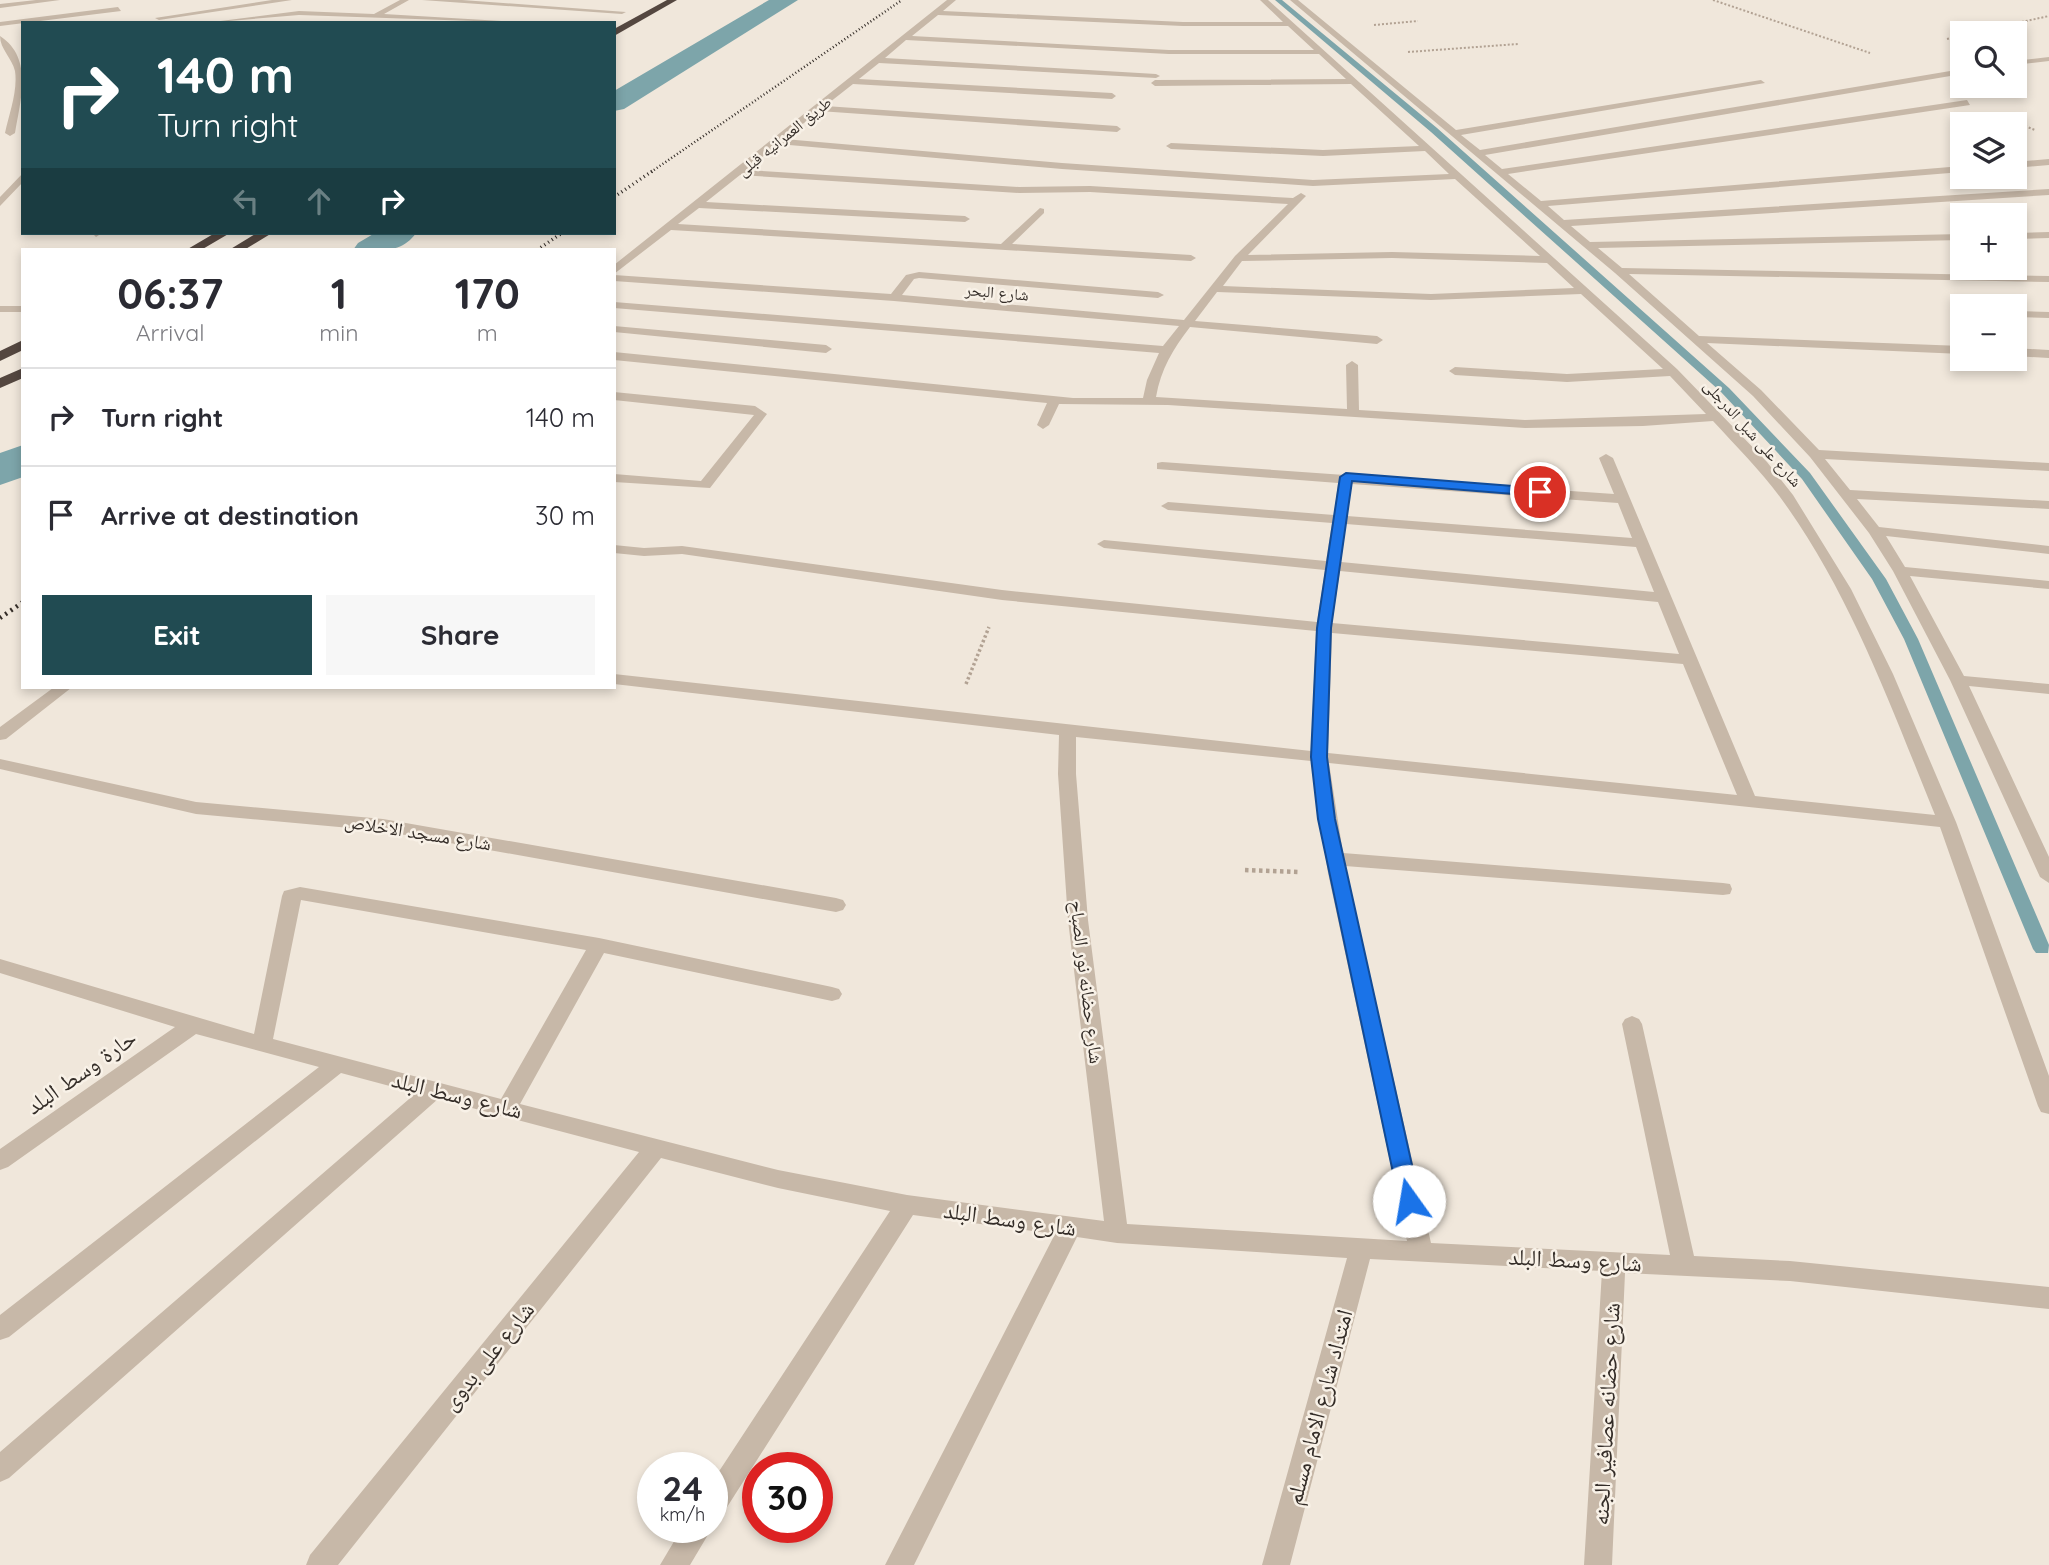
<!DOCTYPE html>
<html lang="en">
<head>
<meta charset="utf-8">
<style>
	:root { --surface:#fff; --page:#f7f7f7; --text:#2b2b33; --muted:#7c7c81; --line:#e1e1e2; --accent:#214b52 }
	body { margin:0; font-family:Quicksand,"Noto Naskh Arabic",sans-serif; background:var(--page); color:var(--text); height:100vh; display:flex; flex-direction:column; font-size:26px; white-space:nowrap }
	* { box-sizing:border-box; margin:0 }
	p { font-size:23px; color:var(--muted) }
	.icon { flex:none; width:38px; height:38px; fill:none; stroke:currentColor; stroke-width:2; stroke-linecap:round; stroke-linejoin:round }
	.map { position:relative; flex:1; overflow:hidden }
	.details { position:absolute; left:21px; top:248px; width:595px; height:441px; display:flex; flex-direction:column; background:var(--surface); border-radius:0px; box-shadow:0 4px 10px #0003 }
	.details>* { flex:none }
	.top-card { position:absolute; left:21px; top:21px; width:595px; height:214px; border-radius:0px; box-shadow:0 4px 10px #0003; background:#214b52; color:#fff; overflow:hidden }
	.controls { position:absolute; left:1950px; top:21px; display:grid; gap:14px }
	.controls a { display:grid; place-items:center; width:77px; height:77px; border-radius:0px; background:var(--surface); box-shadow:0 4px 10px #0003; font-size:35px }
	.speed { position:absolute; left:637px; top:1452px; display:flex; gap:14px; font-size:35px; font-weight:700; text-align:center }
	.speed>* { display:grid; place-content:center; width:91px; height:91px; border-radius:50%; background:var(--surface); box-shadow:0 4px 10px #0003; line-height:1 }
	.speed small { font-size:18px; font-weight:400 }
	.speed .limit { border:10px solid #d22; background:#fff; color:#111 }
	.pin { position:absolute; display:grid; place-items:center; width:60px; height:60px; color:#fff; margin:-30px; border:4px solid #fff; border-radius:50%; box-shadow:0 2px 7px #0007 }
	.me { position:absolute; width:77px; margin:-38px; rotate:347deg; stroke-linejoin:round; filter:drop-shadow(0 0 5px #0008) }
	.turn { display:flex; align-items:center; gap:24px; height:147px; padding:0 21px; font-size:32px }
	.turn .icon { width:91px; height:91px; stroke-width:2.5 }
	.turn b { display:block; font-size:49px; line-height:60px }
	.lanes { display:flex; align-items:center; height:66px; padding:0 21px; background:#0003; justify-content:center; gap:35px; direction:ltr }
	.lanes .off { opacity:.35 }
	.eta { display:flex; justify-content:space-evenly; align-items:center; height:119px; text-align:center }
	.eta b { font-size:42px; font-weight:700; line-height:49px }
	.cta { display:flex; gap:14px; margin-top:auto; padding:14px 21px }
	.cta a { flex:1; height:80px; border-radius:0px; background:var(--accent); color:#fff; font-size:28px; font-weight:700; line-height:80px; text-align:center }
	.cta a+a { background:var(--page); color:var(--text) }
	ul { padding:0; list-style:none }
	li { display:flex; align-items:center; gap:21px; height:98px; padding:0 21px; border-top:2px solid var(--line) }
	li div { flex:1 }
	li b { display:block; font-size:26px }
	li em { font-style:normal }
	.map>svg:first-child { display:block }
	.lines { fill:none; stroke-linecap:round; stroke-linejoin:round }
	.stream { fill:#7da5aa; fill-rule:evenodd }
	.canal { fill:#7da5aa; fill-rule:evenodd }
	.path-far2 { stroke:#b2a293; stroke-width:2; stroke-dasharray:2 2; stroke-linecap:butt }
	.path-far1 { stroke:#b2a293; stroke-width:3.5; stroke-dasharray:2.5 2.5; stroke-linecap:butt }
	.path { stroke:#b2a293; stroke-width:4.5; stroke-dasharray:3.5 3.5; stroke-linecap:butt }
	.street { fill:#c7b8a8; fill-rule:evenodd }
	.highway { fill:#544740; fill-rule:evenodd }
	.rail-far2 { stroke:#342d28; stroke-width:2.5; stroke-dasharray:1 2.5; stroke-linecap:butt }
	.rail-far1 { stroke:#342d28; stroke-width:3.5; stroke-dasharray:1 3.5; stroke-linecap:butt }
	.rail { stroke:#342d28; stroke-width:4.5; stroke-dasharray:2 4.5; stroke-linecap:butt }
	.route { fill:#1a73e8; stroke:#114b97; stroke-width:2 }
	.labels { text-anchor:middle; stroke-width:5; stroke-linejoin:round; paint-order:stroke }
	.far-street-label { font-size:16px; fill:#342d28; stroke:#f8f1e7 }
	.street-label { font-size:19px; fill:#342d28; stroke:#f8f1e7 }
	.near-street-label { font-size:23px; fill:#342d28; stroke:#f8f1e7 }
</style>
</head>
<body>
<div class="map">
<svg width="2049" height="1565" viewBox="0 0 2049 1565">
	<rect width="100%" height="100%" fill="#f0e7db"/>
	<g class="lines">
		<path class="stream" d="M 1275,0 L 1282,0 L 1437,128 L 1729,388 L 1810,473 L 1886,579 L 1918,639 L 2049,945 L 2048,953 L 2036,953 L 2033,949 L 1904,639 L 1872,579 L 1802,479 L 1721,392 L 1431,132 Z"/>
		<path class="canal" d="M 769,0 L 798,0 L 624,109 L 614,111 L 614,91 Z
			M 375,233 L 416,233 C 401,255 376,250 353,250 L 358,243 Z
			M 23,445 L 23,477 L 0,485 L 0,453 Z"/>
		<path class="path-far2" d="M 1713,0 L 1870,53
			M 1374,25 L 1418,21
			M 1971,33 L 2049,16
			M 1947,39 L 1962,35
			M 1408,52 L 1518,44
			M 2025,126 L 2035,130"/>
		<path class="path-far1" d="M 966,684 L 989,627"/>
		<path class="path" d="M 1245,870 L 1298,872"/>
		<path class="street" d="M 36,0 L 60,0 L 0,8 L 0,4 Z
			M 272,0 L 292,0 L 159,20 L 155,18 Z
			M 400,0 L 409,0 L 384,14 L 533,23 L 299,15 L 205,23 L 299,11 L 374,14 Z
			M 422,0 L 462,0 L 626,12 L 622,14 Z
			M 947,0 L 956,0 L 943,11 L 1183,22 L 1283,22 L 1260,0 L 1268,0 L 1677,369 L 1767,462 L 1793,495 L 1851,589 L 1893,674 L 1956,822 L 2049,1076 L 2049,1114 L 2041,1112 L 2038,1106 L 1940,827 L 1329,763 L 1343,853 L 1723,883 L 1730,884 L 1732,889 L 1730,894 L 1723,895 L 1345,866 L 1431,1243 L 1670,1255 L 1622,1024 L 1625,1019 L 1632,1016 L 1639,1019 L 1642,1024 L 1694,1256 L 1790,1261 L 2049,1287 L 2049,1309 L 1790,1281 L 1625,1273 L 1612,1565 L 1584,1565 L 1602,1271 L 1370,1259 L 1290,1565 L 1262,1565 L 1347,1258 L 1117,1243 L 1077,1237 L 914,1565 L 885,1565 L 1055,1234 L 913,1215 L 722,1515 L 712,1519 L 712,1482 L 890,1211 L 778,1188 L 661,1158 L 338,1565 L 306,1565 L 310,1555 L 639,1152 L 438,1099 L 9,1478 L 0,1482 L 0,1452 L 416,1093 L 341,1073 L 9,1337 L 0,1340 L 0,1315 L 319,1067 L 196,1034 L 8,1167 L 0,1170 L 0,1149 L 175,1027 L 0,973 L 0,959 L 254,1034 L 282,896 L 284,891 L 300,887 L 599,938 L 832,987 L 839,989 L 842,994 L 839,999 L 832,1001 L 604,953 L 520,1104 L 778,1170 L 907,1195 L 1104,1221 L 1068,920 L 1058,774 L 1059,735 L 614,684 L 614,674 L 1311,751 L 1316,631 L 1002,600 L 682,554 L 644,556 L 614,553 L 614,545 L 644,548 L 682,546 L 1002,590 L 1317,622 L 1325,570 L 1104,548 L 1097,544 L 1104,540 L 1326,561 L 1332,523 L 1168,510 L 1161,506 L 1168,502 L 1334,515 L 1338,483 L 1157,469 L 1157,463 L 1162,462 L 1614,494 L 1599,458 L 1606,454 L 1613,458 L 1755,796 L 1935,815 C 1891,707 1850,592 1780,497 C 1760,470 1736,446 1713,421 L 1643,426 L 1525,428 L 1168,405 L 1059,404 L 1049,425 L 1043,429 L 1037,425 L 1047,403 L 614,360 L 614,352 L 1073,398 L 1143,398 L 1147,380 L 1159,353 L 614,308 L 614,302 L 1163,346 L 1179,326 L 894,301 L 614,281 L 614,275 L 891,294 L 906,275 L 919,272 L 1158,292 L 1164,295 L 1158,298 L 919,278 L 914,279 L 902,295 L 1184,320 L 1235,256 L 1288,204 L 1090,192 L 1019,193 L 740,175 L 706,202 L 965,216 L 970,219 L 965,222 L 699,208 L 678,224 L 1001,244 L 1040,208 L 1044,209 L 1044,213 L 1012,244 L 1191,255 L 1196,258 L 1191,261 L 671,230 L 614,274 L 614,265 ZM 938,15 L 1183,26 L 1288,26 L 1314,50 L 1169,50 L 912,36 ZM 906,40 L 1169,54 L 1319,54 L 1346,79 L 1155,80 L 1151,83 L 1155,86 L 1351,84 L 1419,146 L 1323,150 L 1171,143 L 1166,146 L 1171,149 L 1323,156 L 1425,151 L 1449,174 L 1313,180 L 1062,163 L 784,139 L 819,111 L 1117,132 L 1121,129 L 1117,126 L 825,106 L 853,84 L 1112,99 L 1116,96 L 1112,93 L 859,79 L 879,63 L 1156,78 L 1160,76 L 1156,74 L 885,58 ZM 778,144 L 1062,169 L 1313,186 L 1455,179 L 1540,256 L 1392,252 L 1248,255 L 1304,198 L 1306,196 L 1301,193 L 1293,198 L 1090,186 L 1019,187 L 746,170 ZM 1392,258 L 1547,263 L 1574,288 L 1431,294 L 1223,286 L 1242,261 ZM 1217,292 L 1431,300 L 1581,294 L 1663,369 L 1567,374 L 1455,367 L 1449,371 L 1455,375 L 1567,382 L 1670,376 L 1706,414 L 1525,420 L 1359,410 L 1358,365 L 1352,361 L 1346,365 L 1347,409 L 1156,397 C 1161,369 1173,349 1190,327 L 1377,344 L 1383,340 L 1377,336 L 1195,321 ZM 1352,484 L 1618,503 L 1632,538 L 1347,516 ZM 1346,524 L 1636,547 L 1654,592 L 1341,562 ZM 1340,571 L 1658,602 L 1679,654 L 1332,623 ZM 1332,633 L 1683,664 L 1737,795 L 1328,753 ZM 1076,737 L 1311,761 L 1328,873 L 1407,1241 L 1127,1224 L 1088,920 L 1076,774 ZM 301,900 L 586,950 L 501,1099 L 273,1039 Z
			M 1290,0 L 1298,0 L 1456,130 L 1761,80 L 1765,83 L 1461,135 L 1480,150 L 1962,69 L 1962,74 L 1485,155 L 1502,169 L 1967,100 L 1970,105 L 1508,174 L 1541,201 L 1962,166 L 1962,172 L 1548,206 L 1564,220 L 2049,189 L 2049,195 L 1571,226 L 1590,242 L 1962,234 L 1962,240 L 1598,248 L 1622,268 L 2049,276 L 2049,282 L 1629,274 L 1699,336 L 1962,346 L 1962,354 L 1707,343 L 1761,390 L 1819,450 L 2049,463 L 2049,471 L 1825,459 L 1850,490 L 2049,501 L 2049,509 L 1857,499 L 1879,527 L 2049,546 L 2049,554 L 1886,536 L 1905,567 L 2049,581 L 2049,589 L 1910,576 L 1964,676 L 2049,684 L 2049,694 L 1969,686 L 2049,857 L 2049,883 L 2040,877 L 1950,680 L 1893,571 L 1869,533 L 1810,457 L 1753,396 L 1615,273 Z
			M 118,7 L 121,11 L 0,26 L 0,22 Z
			M 0,36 C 34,58 20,101 15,133 L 10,136 L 5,133 C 9,114 18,91 15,71 C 12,58 0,49 0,36 Z
			M 2049,57 L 2049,61 L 2014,65 L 2014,61 Z
			M 2049,159 L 2049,165 L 2014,168 L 2014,162 Z
			M 23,173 L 23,182 L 0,206 L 0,197 Z
			M 2049,232 L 2049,238 L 2014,239 L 2014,233 Z
			M 92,233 L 102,233 L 96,237 Z
			M 0,306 L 23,306 L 23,312 L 0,312 Z
			M 1962,308 L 1962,314 L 1950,312 L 1952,310 Z
			M 2014,311 L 2049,312 L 2049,318 L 2014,317 Z
			M 614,326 L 826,345 L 832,349 L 826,353 L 614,332 Z
			M 2014,348 L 2049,350 L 2049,358 L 2014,356 Z
			M 614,392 L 755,406 L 767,414 L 710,488 L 614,482 L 614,474 L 701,481 L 754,415 L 614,400 Z
			M 53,688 L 71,688 L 6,739 L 0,740 L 0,727 Z
			M 0,759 L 196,802 L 383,819 L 836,898 L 843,900 L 846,905 L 843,910 L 836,912 L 383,831 L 196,814 L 0,769 Z
			M 682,1528 L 712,1528 L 690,1565 L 660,1565 Z"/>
		<path class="highway" d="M 667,0 L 677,0 L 614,36 L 614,29 Z
			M 215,233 L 230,233 L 201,250 L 186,250 Z
			M 257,233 L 272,233 L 244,250 L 229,250 Z
			M 23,340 L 23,350 L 0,361 L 0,351 Z
			M 23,368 L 23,378 L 0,388 L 0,378 Z"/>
		<path class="rail-far2" d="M 651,172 L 902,0"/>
		<path class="rail-far1" d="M 614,197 L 654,170
			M 537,250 L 562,233"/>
		<path class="rail" d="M 0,618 L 23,602"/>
	</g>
	<path class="route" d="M 1346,473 L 1540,488 L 1546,492 L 1540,496 L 1352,481 L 1331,628 L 1327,757 L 1335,819 L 1420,1201 L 1417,1207 L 1409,1210 L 1402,1207 L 1399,1201 L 1318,819 L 1311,757 L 1317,628 L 1340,477 Z"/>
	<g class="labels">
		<g class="far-street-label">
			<text transform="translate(784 136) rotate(-39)" y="6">طريق العمرانيه قبلى</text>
			<text transform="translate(997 292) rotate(5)" y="6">شارع البحر</text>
			<text transform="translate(1753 433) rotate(48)" y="6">شارع على شبل الدرجلى</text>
		</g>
		<g class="street-label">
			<text transform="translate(418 832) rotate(9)" y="7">شارع مسجد الاخلاص</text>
			<text transform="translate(1087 982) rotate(83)" y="7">شارع حضانه نور الصباح</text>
		</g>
		<g class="near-street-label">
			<text transform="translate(81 1072) rotate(-35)" y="8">حارة وسط البلد</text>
			<text transform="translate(457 1095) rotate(14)" y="8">شارع وسط البلد</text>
			<text transform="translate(1010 1219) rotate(8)" y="8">شارع وسط البلد</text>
			<text transform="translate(1575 1260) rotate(3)" y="8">شارع وسط البلد</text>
			<text transform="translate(488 1356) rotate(-51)" y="8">شارع على بدوى</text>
			<text transform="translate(1319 1407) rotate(-75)" y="8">امتداد شارع الامام مسلم</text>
			<text transform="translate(1606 1414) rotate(-87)" y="8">شارع حضانه عصافير الجنه</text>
		</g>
	</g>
</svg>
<div class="controls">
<a><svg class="icon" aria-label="search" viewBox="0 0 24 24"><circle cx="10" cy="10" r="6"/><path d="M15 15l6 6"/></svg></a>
<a><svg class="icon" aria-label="layers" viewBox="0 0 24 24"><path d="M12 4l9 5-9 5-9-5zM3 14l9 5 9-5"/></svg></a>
<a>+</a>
<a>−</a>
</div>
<div class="speed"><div>24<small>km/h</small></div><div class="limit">30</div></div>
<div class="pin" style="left:1540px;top:492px;background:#d93025"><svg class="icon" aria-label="arrive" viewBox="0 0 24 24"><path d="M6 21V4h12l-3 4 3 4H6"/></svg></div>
<svg class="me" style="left:1409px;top:1201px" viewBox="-20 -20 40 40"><circle r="19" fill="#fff"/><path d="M0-13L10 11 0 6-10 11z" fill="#1a73e8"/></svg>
<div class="top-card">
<div class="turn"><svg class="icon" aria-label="right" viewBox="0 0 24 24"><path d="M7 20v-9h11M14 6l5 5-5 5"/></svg><div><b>140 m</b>Turn right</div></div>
<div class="lanes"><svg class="icon off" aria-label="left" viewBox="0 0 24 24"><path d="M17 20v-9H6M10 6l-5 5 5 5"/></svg><svg class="icon off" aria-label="ahead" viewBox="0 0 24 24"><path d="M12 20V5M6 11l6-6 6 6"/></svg><svg class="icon" aria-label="right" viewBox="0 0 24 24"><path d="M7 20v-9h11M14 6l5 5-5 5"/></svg></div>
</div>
<section class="details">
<div class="eta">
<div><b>06:37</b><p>Arrival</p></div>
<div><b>1</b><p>min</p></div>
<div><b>170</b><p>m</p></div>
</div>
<ul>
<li><svg class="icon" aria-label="right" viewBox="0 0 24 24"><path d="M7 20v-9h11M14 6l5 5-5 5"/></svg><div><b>Turn right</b></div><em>140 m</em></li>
<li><svg class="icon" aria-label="arrive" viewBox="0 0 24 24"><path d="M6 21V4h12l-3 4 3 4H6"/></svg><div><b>Arrive at destination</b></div><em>30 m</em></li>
</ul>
<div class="cta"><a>Exit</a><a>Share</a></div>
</section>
</div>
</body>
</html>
